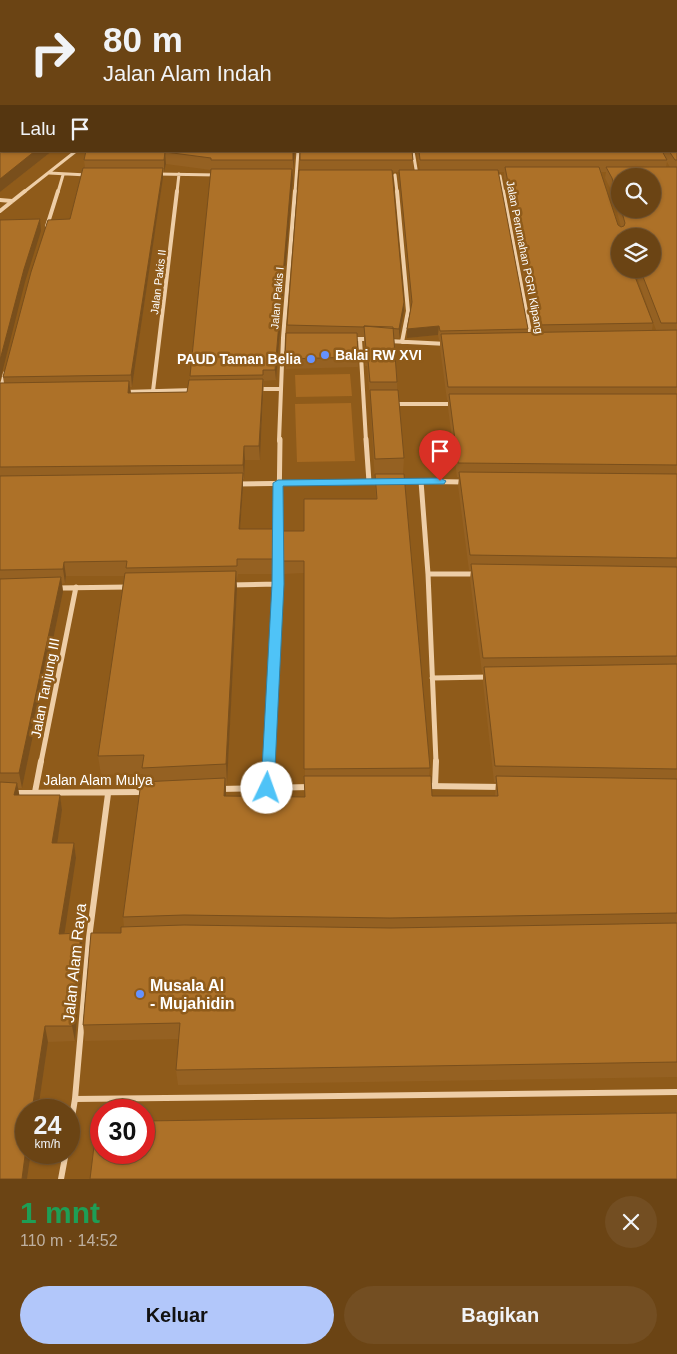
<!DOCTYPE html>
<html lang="id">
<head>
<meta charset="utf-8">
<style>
	:root { --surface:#6b4414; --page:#734e22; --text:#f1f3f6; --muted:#beb0a0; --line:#7e5c34; --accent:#b2c7fa }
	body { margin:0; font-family:Helvetica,sans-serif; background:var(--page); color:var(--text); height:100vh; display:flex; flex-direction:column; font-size:19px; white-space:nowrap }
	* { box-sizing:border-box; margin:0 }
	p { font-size:16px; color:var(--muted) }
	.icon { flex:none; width:28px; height:28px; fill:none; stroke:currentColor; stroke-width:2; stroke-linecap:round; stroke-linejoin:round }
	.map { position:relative; height:1179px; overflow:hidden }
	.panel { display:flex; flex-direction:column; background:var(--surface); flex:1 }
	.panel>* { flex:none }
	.hud { position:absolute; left:0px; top:0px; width:678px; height:152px; box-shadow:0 1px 4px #0004,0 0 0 1px var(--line); background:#6b4414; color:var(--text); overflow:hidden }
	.fabs { position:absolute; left:611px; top:168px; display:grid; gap:10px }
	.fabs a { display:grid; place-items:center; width:50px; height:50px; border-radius:50%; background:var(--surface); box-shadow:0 1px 4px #0004,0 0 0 1px var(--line); font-size:25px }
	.speed { position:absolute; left:15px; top:1099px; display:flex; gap:10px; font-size:25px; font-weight:700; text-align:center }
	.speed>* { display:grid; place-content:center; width:65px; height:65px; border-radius:50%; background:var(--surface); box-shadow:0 1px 4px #0004,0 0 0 1px var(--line); line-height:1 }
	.speed small { font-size:12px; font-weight:400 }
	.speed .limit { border:8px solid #d22; background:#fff; color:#111 }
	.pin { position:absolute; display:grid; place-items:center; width:42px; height:42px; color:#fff; margin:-51px -21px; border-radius:50% 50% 50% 0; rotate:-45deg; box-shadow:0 0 5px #0007 }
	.pin .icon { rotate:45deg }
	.me { position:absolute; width:55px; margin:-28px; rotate:3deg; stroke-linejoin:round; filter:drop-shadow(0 0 4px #0008) }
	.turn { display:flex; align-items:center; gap:18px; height:105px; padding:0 20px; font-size:22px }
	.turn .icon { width:65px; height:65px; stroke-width:2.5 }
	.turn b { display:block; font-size:35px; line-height:42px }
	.then { display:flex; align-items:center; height:48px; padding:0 20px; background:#0003; gap:10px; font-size:19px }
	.round { display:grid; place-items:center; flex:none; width:52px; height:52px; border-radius:26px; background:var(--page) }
	.summary { display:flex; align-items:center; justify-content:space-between; height:85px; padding:0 20px }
	h1 { font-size:30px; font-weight:700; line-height:38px; color:#1e9e55 }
	.cta { display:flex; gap:10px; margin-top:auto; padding:10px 20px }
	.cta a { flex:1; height:58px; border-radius:30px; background:var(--accent); color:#111; font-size:20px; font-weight:700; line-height:58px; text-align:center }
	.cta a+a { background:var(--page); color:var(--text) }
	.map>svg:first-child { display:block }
	.green { fill:#a86b22 }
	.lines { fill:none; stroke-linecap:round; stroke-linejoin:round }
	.street-far3 { stroke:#eecea7; stroke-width:3 }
	.street-far2 { stroke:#eecea7; stroke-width:4 }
	.street-far1 { stroke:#eecea7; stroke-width:5 }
	.street { stroke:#eecea7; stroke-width:6 }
	.wall { fill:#956122; fill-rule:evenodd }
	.shaded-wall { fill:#794f1c }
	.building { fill:#ad7128; stroke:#794f1c }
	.route { fill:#4fc3f7; stroke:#337fa1 }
	.poi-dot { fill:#6592ff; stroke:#8f5b1a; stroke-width:2 }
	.labels { text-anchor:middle; stroke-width:5; stroke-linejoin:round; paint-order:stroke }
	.far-street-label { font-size:11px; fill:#fff; stroke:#8f5b1a }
	.poi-label { font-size:14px; font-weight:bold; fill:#fff; stroke:#8f5b1a; text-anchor:start }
	.street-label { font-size:14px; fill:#fff; stroke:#8f5b1a }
	.near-street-label { font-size:16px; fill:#fff; stroke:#8f5b1a }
	.near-poi-label { font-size:16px; font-weight:bold; fill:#fff; stroke:#8f5b1a; text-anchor:start }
</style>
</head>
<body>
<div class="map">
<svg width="677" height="1179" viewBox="0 0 677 1179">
	<rect width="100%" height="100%" fill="#8f5b1a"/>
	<path class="green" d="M 350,374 L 352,396 L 296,397 L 295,375 Z
		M 351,403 L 355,461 L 297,462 L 295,404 Z"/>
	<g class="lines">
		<path class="street-far3" d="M 413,151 L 417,175
			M 49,173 L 87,175
			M 158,174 L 217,175
			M 395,175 L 397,192
			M 500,176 L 503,192
			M 24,192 L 76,151
			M 58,192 L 63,175
			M 177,192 L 179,174
			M 295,192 L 298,151"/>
		<path class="street-far2" d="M 397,191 L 408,311 L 402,342
			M 503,191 L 531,337
			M 0,200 L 12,201
			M 0,211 L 25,191
			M 47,226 L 58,191
			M 351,339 L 370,339
			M 360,339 L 366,441
			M 388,341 L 447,344
			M 257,389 L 281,389
			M 153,391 L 177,191
			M 0,392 L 5,373
			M 125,392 L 193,390
			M 393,404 L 455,404
			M 279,441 L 283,338 L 295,191"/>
		<path class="street-far1" d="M 366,439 L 369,482
			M 400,481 L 464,482
			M 421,481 L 428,574 L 436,762
			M 238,484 L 382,482
			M 428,574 L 477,574
			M 230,585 L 278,584
			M 55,588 L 129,587
			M 432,678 L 489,677
			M 41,762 L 76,587
			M 268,762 L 278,584 L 280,439"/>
		<path class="street" d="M 425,786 L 502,787
			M 435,786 L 436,761
			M 267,787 L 268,761
			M 220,789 L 309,787
			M 35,792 L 41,761
			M 0,793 L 144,792
			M 75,1099 L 677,1092
			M 69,1136 L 75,1099 L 89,938 L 108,794
			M 61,1179 L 66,1152"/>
	</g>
	<path class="wall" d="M 0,0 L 677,0 L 677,1077 L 178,1085 L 176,1070 L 179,1039 L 85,1041 L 83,1025 L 91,933 L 121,933 L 121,927 L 124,927 L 123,917 L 141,782 L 143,782 L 143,774 L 101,775 L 98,756 L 124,576 L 66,576 L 65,583 L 62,584 L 63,592 L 22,788 L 18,788 L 19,795 L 60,795 L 62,810 L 57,843 L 74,843 L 76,858 L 64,934 L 81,933 L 83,949 L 75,1041 L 48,1042 L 38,1110 L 26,1110 L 26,1152 L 31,1152 L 27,1179 L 0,1179 L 0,383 L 4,383 L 3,377 L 31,272 L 48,220 L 70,219 L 83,168 L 85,168 L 84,160 L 86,151 L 295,151 L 276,380 L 264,381 L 260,460 L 245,460 L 244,479 L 243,479 L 243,487 L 240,529 L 274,529 L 274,574 L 238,574 L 237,580 L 236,580 L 237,589 L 227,784 L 226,784 L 226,796 L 305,797 L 304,573 L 283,574 L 283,531 L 304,531 L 304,499 L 376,499 L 370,400 L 367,366 L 365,366 L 364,337 L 357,336 L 358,367 L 286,369 L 287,325 L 300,170 L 300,151 L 412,151 L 413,160 L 413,170 L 420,170 L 416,151 L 676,151 L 676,1 L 1,1 L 1,151 L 52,151 L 0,192 ZM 667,162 L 670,167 L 666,167 ZM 166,164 L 211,170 L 190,376 L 190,380 L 189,380 L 187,392 L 131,393 L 130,387 L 132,387 L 163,178 L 163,172 L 164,172 ZM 392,172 L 399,172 L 399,178 L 411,306 L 407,329 L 407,338 L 438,335 L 439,340 L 440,340 L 440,348 L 447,400 L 448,400 L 448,408 L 457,477 L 459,477 L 458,486 L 469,570 L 471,570 L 470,579 L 482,673 L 483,673 L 483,682 L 494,782 L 496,782 L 495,796 L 432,796 L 431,776 L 429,776 L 430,768 L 404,474 L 403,474 L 404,458 L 398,390 L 397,390 L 397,382 L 394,338 L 399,338 L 404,311 L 404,302 ZM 498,172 L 504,172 L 504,178 L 534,333 L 528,333 L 528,329 ZM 601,172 L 606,172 L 605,178 L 611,190 L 621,227 L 618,225 ZM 620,176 L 652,176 L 652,209 L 620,209 ZM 620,236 L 652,236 L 652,269 L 634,269 L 656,330 L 652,330 L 653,323 L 632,269 L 620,269 Z"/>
	<path class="shaded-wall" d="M 35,151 L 52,151 L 0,192 L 0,179 Z
		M 293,151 L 295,151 L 293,172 Z
		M 165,152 L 166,164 L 164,172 L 164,160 Z
		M 163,168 L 163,178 L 132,387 L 131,375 Z
		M 292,169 L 293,178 L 276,380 L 275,370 Z
		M 40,219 L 41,231 L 25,282 L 0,381 L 0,360 L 24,269 Z
		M 404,302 L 404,311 L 399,338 L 399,329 Z
		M 439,326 L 438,335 L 407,338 L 407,329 Z
		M 263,379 L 263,393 L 260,460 L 259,446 Z
		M 129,381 L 131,395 L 128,393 Z
		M 244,446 L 245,460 L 244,479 L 243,465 Z
		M 243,473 L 243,487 L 239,544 L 239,529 Z
		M 274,529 L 274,574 L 273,559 Z
		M 64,562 L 66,576 L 65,583 L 63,569 Z
		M 236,571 L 237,589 L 227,784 L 226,764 Z
		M 61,577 L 63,592 L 22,788 L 19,773 Z
		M 225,778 L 226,794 L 225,812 L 224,796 Z
		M 17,783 L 20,798 L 14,795 Z
		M 60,795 L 62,810 L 55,859 L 52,843 Z
		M 74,843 L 76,858 L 62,950 L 59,934 Z
		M 81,933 L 83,949 L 75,1041 L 72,1026 Z
		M 45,1026 L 48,1042 L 38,1110 L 32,1110 Z
		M 26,1148 L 26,1152 L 31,1152 L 27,1179 L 22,1179 Z"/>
	<path class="building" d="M 0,0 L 677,0 L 677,160 L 675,160 L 669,151 L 676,151 L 676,1 L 1,1 L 1,151 L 35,151 L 0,179 Z
		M 86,151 L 293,151 L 293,160 L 211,160 L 211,158 L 165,152 L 164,160 L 84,160 Z
		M 300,151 L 412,151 L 413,160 L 300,160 Z
		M 419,151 L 662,151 L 667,160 L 420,160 Z
		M 505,167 L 599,167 L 618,225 L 621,227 L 624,226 L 625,223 L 621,209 L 652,209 L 652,176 L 620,176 L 620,205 L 612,178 L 606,167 L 677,167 L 677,323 L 661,323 L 640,269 L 652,269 L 652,236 L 620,236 L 620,269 L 632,269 L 653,323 L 536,325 Z
		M 83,168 L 163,168 L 131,375 L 3,377 L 31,272 L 48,220 L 70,219 Z
		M 211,169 L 292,169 L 275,370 L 263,370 L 263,375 L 190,376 Z
		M 299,170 L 392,170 L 404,302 L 399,329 L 364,326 L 364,327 L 287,325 Z
		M 399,170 L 498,170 L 528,329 L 440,331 L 439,326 L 407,329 L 412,302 Z
		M 40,219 L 24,269 L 0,360 L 0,220 Z
		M 364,326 L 393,327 L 397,382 L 370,382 L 367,349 L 366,349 Z
		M 677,330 L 677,387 L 448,387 L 441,334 Z
		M 286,333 L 357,333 L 358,357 L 285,359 Z
		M 263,379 L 259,446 L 244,446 L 243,465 L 0,467 L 0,383 L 129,381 L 128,393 L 187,392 L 189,380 Z
		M 370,390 L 398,390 L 404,458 L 375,459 Z
		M 449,394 L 677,394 L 677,465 L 458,463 Z
		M 459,472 L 677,474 L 677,558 L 470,555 Z
		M 243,473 L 239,529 L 274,529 L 273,559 L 237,559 L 237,566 L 126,568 L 127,561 L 64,562 L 63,569 L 0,570 L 0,476 Z
		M 375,474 L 404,474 L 430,768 L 304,769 L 304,561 L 282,561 L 283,531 L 304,531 L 304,499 L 377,499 Z
		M 471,564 L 677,567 L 677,656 L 483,658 Z
		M 236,571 L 226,764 L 142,768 L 144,755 L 98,756 L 125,573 Z
		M 61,577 L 19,773 L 0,773 L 0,579 Z
		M 677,664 L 677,769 L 495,766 L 484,667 Z
		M 304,776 L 431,776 L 432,796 L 498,796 L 496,776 L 677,779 L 677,913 L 390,918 L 184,915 L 123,917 L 141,782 L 225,778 L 224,796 L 305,797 Z
		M 0,782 L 17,783 L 14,795 L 60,795 L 52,843 L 74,843 L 59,934 L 81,933 L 72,1026 L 45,1026 L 32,1110 L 26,1110 L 26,1148 L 22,1179 L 0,1179 Z
		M 677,923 L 677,1062 L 176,1070 L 180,1023 L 83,1025 L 91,933 L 121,933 L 121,927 L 184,925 L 391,928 Z
		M 677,1113 L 677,1179 L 90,1179 L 97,1122 L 101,1122 L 101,1152 L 144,1152 L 144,1121 Z"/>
	<path class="route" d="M 440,478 L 446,481 L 444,484 L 283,486 L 284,584 L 274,788 L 272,791 L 263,791 L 261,788 L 272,584 L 273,483 L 278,480 Z"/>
	<g class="poi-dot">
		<circle cx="325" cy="355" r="5"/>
		<circle cx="311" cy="359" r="5"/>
		<circle cx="140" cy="994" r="5"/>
	</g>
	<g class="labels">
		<g class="far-street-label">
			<text transform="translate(525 257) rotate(79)" y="4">Jalan Perumahan PGRI Klipang</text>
			<text transform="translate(158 282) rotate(-83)" y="4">Jalan Pakis II</text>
			<text transform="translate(277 298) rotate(-85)" y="4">Jalan Pakis I</text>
		</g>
		<g class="poi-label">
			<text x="335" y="360">Balai RW XVI</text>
			<text x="301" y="364" text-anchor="end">PAUD Taman Belia</text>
		</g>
		<g class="street-label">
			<text transform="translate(45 688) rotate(-79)" y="5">Jalan Tanjung III</text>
			<text x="98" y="785">Jalan Alam Mulya</text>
		</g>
		<g class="near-street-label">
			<text transform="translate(74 963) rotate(-84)" y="6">Jalan Alam Raya</text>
		</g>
		<g class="near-poi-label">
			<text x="150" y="991">Musala Al<tspan x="150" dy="18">- Mujahidin</tspan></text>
		</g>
	</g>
</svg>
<div class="fabs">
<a><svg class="icon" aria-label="search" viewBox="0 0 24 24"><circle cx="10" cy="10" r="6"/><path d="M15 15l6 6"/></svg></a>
<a><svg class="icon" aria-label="layers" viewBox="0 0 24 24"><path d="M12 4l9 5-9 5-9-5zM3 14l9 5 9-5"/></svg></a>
</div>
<div class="speed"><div>24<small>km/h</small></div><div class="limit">30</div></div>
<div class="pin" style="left:440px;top:481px;background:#d93025"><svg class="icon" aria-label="arrive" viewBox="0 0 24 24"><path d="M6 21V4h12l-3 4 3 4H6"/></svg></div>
<svg class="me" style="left:267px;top:788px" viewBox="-20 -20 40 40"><circle r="19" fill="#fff"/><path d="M0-13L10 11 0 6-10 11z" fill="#4fc3f7"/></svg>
<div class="hud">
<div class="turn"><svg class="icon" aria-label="right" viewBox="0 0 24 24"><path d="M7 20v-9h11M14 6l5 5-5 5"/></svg><div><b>80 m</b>Jalan Alam Indah</div></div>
<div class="then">Lalu<svg class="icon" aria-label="arrive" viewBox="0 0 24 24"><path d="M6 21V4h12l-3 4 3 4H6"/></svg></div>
</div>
</div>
<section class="panel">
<div class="summary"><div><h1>1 mnt</h1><p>110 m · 14:52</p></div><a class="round"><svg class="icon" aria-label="close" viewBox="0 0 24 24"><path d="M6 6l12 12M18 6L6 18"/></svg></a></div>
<div class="cta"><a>Keluar</a><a>Bagikan</a></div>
</section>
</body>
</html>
